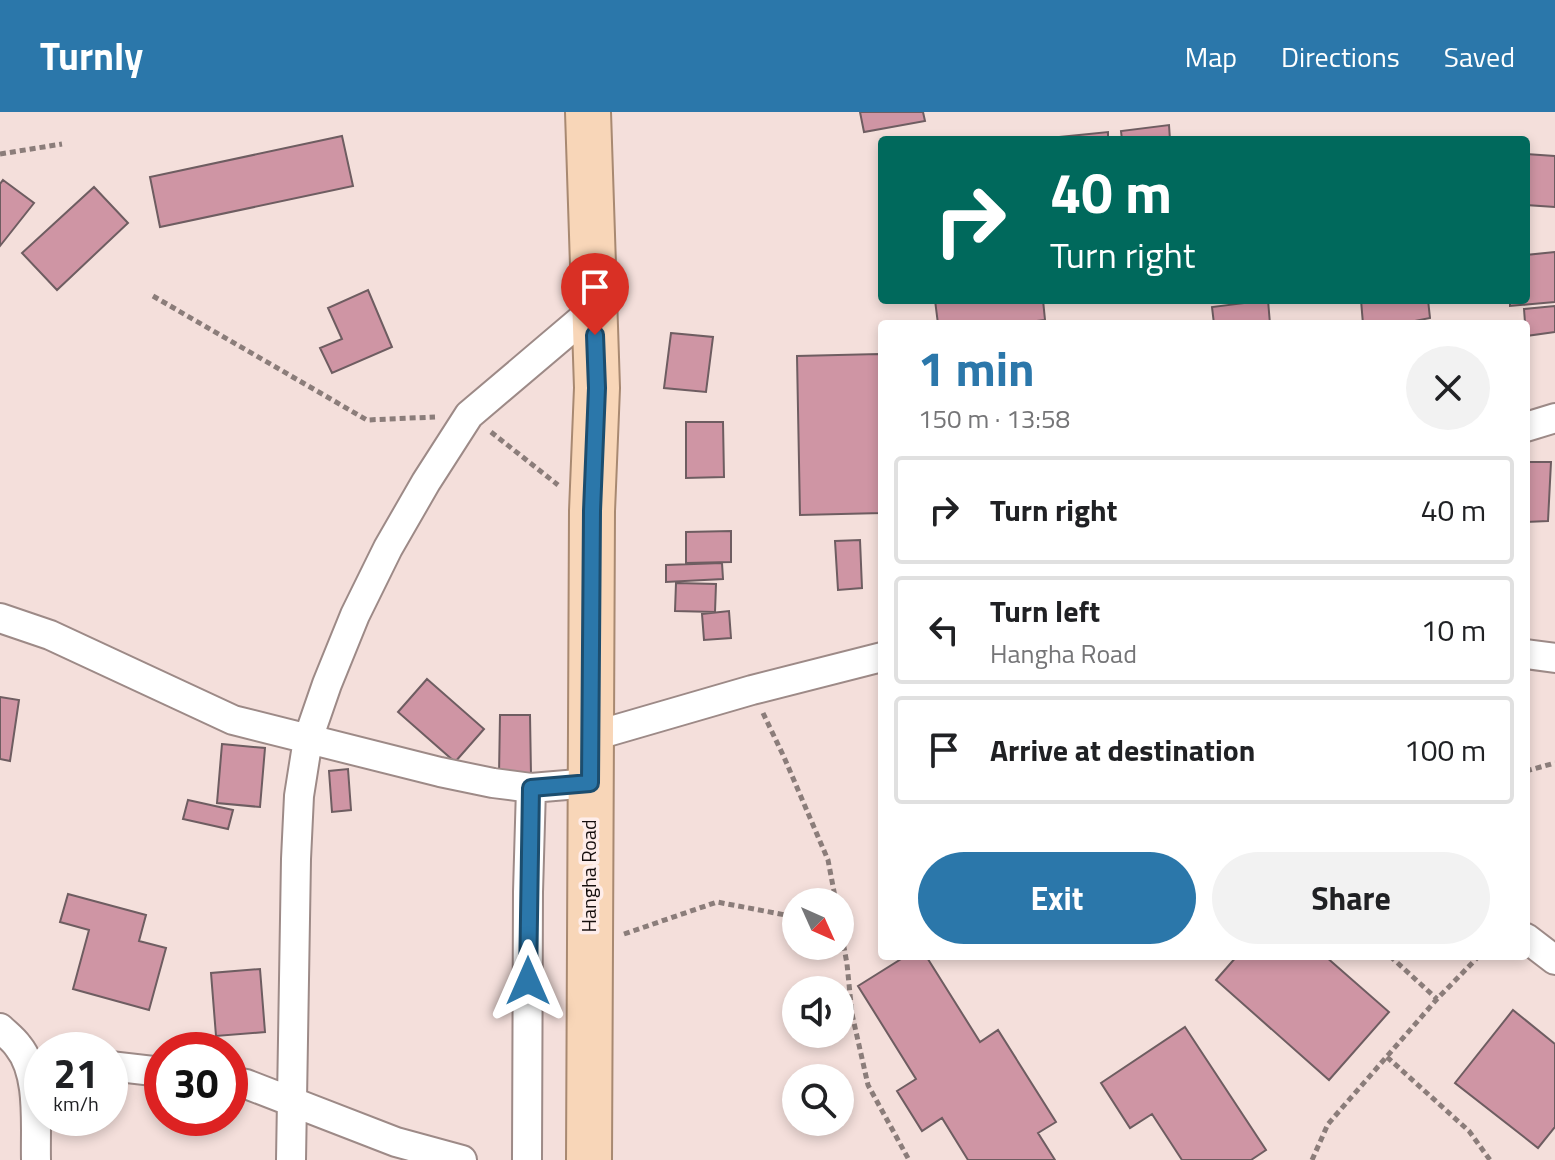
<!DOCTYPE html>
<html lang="en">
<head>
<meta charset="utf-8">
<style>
	:root { --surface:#fff; --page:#f2f2f2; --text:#202124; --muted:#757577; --line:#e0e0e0; --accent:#2b77aa }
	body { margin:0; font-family:"Titillium Web",sans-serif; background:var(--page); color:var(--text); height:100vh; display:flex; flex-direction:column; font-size:30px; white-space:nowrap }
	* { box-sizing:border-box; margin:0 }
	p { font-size:26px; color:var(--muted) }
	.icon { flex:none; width:44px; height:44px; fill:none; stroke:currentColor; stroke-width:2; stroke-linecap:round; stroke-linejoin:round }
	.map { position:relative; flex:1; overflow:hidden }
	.panel { position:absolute; left:878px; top:208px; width:652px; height:640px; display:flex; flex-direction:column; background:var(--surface); border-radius:8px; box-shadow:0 4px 12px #0003 }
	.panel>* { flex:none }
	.guide { position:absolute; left:878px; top:24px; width:652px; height:168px; border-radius:8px; box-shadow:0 4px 12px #0003; background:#00695c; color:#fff; overflow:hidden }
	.needle { width:52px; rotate:135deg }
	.controls { position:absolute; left:782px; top:776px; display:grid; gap:16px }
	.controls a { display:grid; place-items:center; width:72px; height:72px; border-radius:50%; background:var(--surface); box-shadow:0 4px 12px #0003; font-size:40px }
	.speed { position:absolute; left:24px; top:920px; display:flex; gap:16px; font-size:40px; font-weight:700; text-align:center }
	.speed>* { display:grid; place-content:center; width:104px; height:104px; border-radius:50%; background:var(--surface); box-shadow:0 4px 12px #0003; line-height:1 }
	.speed small { font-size:20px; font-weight:400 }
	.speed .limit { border:12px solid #d22; background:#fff; color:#111 }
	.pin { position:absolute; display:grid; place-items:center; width:68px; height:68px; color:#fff; margin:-82px -34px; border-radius:50% 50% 50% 0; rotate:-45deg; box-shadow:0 0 8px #0007 }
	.pin .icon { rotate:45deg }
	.me { position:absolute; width:88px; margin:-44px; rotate:0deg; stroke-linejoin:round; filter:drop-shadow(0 0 6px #0008) }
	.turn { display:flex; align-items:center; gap:28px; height:168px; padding:0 40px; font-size:36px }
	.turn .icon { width:104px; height:104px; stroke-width:2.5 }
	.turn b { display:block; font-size:56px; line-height:68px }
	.round { display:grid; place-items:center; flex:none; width:84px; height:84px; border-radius:42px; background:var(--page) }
	.head { display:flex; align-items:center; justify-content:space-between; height:136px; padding:0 40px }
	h1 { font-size:48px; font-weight:700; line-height:60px; color:var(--accent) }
	.cta { display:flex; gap:16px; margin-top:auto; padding:16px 40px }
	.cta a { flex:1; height:92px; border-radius:48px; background:var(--accent); color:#fff; font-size:32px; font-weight:700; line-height:92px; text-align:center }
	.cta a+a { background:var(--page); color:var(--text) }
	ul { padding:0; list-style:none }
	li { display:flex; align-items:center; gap:24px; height:108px; margin:0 16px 12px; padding:0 24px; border:4px solid var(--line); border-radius:8px }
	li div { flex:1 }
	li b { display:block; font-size:30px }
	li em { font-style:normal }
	header { display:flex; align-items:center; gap:48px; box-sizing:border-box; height:112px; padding:0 40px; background:var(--accent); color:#fff }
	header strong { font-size:38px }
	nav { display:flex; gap:44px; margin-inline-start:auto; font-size:28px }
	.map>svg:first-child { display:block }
	.building { fill:#cf95a4; stroke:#6e5d61; stroke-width:2 }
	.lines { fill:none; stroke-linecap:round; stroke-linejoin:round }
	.minor-casing { stroke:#9d8a87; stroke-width:32 }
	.trunk-casing { stroke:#a88971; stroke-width:48 }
	.path { stroke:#8b7d7a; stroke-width:5; stroke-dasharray:6 4; stroke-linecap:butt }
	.minor { stroke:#fff; stroke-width:28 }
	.trunk { stroke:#f8d6b8; stroke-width:44 }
	.route-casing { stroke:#1c4d6e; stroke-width:20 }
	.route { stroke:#2b77aa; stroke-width:14 }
	.labels { text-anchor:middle; stroke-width:7; stroke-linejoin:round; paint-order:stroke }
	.street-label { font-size:20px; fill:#160f0e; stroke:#feedea }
</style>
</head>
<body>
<header>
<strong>Turnly</strong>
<nav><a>Map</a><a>Directions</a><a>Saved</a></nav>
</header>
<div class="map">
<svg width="1555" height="1048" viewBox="0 0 1555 1048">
	<rect width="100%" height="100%" fill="#f4dfdb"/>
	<path class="building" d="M 860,0 L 923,0 L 925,9 L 864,20 Z
		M 1169,13 L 1170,28 L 1122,28 L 1121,19 Z
		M 1108,20 L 1108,28 L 1060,28 L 1060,25 Z
		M 342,24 L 353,74 L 160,115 L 150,65 Z
		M 1526,42 L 1555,44 L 1555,95 L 1526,93 Z
		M 3,68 L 34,91 L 0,134 L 0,72 Z
		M 94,75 L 128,111 L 57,178 L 22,141 Z
		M 1555,140 L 1555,190 L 1510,194 L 1510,188 L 1526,188 L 1526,143 Z
		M 368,178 L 392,235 L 332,261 L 320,236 L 342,227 L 328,196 Z
		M 935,188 L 1043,188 L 1045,208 L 1012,212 L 938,212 Z
		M 1268,188 L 1270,212 L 1214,212 L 1212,195 Z
		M 1361,188 L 1428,188 L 1430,206 L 1400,212 L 1363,212 Z
		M 1555,194 L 1555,220 L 1526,224 L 1524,197 Z
		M 671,221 L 713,225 L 706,280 L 664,276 Z
		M 879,242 L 882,401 L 800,403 L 797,244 Z
		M 686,310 L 723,310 L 724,365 L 686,366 Z
		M 1526,350 L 1551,350 L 1548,409 L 1526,410 Z
		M 731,419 L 731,450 L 686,451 L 686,420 Z
		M 860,428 L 862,476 L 838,478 L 835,429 Z
		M 722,451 L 723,467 L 666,470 L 666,453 Z
		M 676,471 L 716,472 L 715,500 L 675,499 Z
		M 729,499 L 731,526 L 704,528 L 702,502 Z
		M 427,567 L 484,617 L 455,650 L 398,600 Z
		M 0,585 L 19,588 L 10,649 L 0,647 Z
		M 500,603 L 530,603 L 531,663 L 499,663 Z
		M 222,632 L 265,636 L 260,695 L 217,691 Z
		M 348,657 L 351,698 L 332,700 L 329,659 Z
		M 188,688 L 233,698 L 228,717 L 183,707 Z
		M 68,782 L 146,803 L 139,829 L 166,836 L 149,898 L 73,877 L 89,818 L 60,810 Z
		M 906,844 L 926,844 L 980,930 L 998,918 L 1056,1010 L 1038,1021 L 1055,1048 L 968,1048 L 942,1006 L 922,1019 L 897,979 L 916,967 L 858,874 Z
		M 1237,844 L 1325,844 L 1389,900 L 1329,968 L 1216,868 Z
		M 260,857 L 265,920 L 216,924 L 211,861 Z
		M 1513,898 L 1555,932 L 1555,1015 L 1538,1036 L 1455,971 Z
		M 1185,915 L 1266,1038 L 1251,1048 L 1182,1048 L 1152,1002 L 1130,1016 L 1101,971 Z"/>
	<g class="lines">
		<g class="minor-casing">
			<path id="minor" d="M 1526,315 L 1555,306
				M 0,506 L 50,523 L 233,608 L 440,660 L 493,671 L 531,676 L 590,671
				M 1526,542 L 1555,546
				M 590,625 L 752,578 L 882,545
				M 1526,826 L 1555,848
				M 0,916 C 6,922 13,927 18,934 C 41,962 35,1014 36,1048
				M 110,954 L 162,960
				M 230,969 L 246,972 L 396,1030 L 462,1048
				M 291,1048 L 296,747 L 299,684 L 308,627 L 327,572 L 355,503 L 388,436 L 426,370 L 469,303 L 594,197
				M 527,1048 L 528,780 L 531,676"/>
		</g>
		<g class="trunk-casing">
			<path id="trunk" d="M 588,0 L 597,276 L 592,399 L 589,1048"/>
		</g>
		<path class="path" d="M 0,42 L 62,32
			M 153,184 L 367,308 L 435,305
			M 491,320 L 558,373
			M 763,601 L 784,645 L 828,748 L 836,790
			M 1526,659 L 1555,651
			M 840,813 L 847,852 L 852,902 L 868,973 L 909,1048
			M 624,822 L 717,790 L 796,805
			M 1390,844 L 1437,887
			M 1387,945 L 1469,1019 L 1490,1048
			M 1312,1048 L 1328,1012 L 1437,887 L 1479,844"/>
		<use href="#minor" class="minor"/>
		<use href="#trunk" class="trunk"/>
	</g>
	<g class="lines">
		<g class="route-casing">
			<path id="route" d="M 528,869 L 531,676 L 590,671 L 592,399 L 597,276 L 595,223"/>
		</g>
		<use href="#route" class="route"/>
	</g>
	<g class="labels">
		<g class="street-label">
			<text transform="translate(589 764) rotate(-90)" y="7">Hangha Road</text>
		</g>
	</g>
</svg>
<div class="controls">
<a><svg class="needle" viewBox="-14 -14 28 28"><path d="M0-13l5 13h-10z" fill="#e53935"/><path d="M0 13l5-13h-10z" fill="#757577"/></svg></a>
<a><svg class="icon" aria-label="sound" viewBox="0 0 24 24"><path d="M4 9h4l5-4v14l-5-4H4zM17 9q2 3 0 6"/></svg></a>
<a><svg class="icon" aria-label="search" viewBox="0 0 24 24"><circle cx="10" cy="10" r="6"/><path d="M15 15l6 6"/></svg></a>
</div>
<div class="speed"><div>21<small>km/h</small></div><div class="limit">30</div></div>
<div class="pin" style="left:595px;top:223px;background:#d93025"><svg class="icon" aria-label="arrive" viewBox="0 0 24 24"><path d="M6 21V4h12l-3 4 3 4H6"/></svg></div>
<svg class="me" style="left:528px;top:869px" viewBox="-20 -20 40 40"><path d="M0-17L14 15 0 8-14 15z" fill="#2b77aa" stroke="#fff" stroke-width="4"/></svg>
<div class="guide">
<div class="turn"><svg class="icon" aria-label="right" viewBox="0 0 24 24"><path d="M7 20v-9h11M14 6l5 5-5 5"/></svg><div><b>40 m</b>Turn right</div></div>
</div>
<section class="panel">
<div class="head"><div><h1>1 min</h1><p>150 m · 13:58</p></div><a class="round"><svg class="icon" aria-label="close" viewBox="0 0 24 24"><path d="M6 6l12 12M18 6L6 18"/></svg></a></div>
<ul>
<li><svg class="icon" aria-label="right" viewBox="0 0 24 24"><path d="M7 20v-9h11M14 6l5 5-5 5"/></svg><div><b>Turn right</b></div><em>40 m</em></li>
<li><svg class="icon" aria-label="left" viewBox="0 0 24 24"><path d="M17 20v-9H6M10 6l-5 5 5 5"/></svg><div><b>Turn left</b><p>Hangha Road</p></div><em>10 m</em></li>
<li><svg class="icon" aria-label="arrive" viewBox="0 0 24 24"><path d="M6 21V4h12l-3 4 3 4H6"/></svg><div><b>Arrive at destination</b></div><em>100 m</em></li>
</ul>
<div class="cta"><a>Exit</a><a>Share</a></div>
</section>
</div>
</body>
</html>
